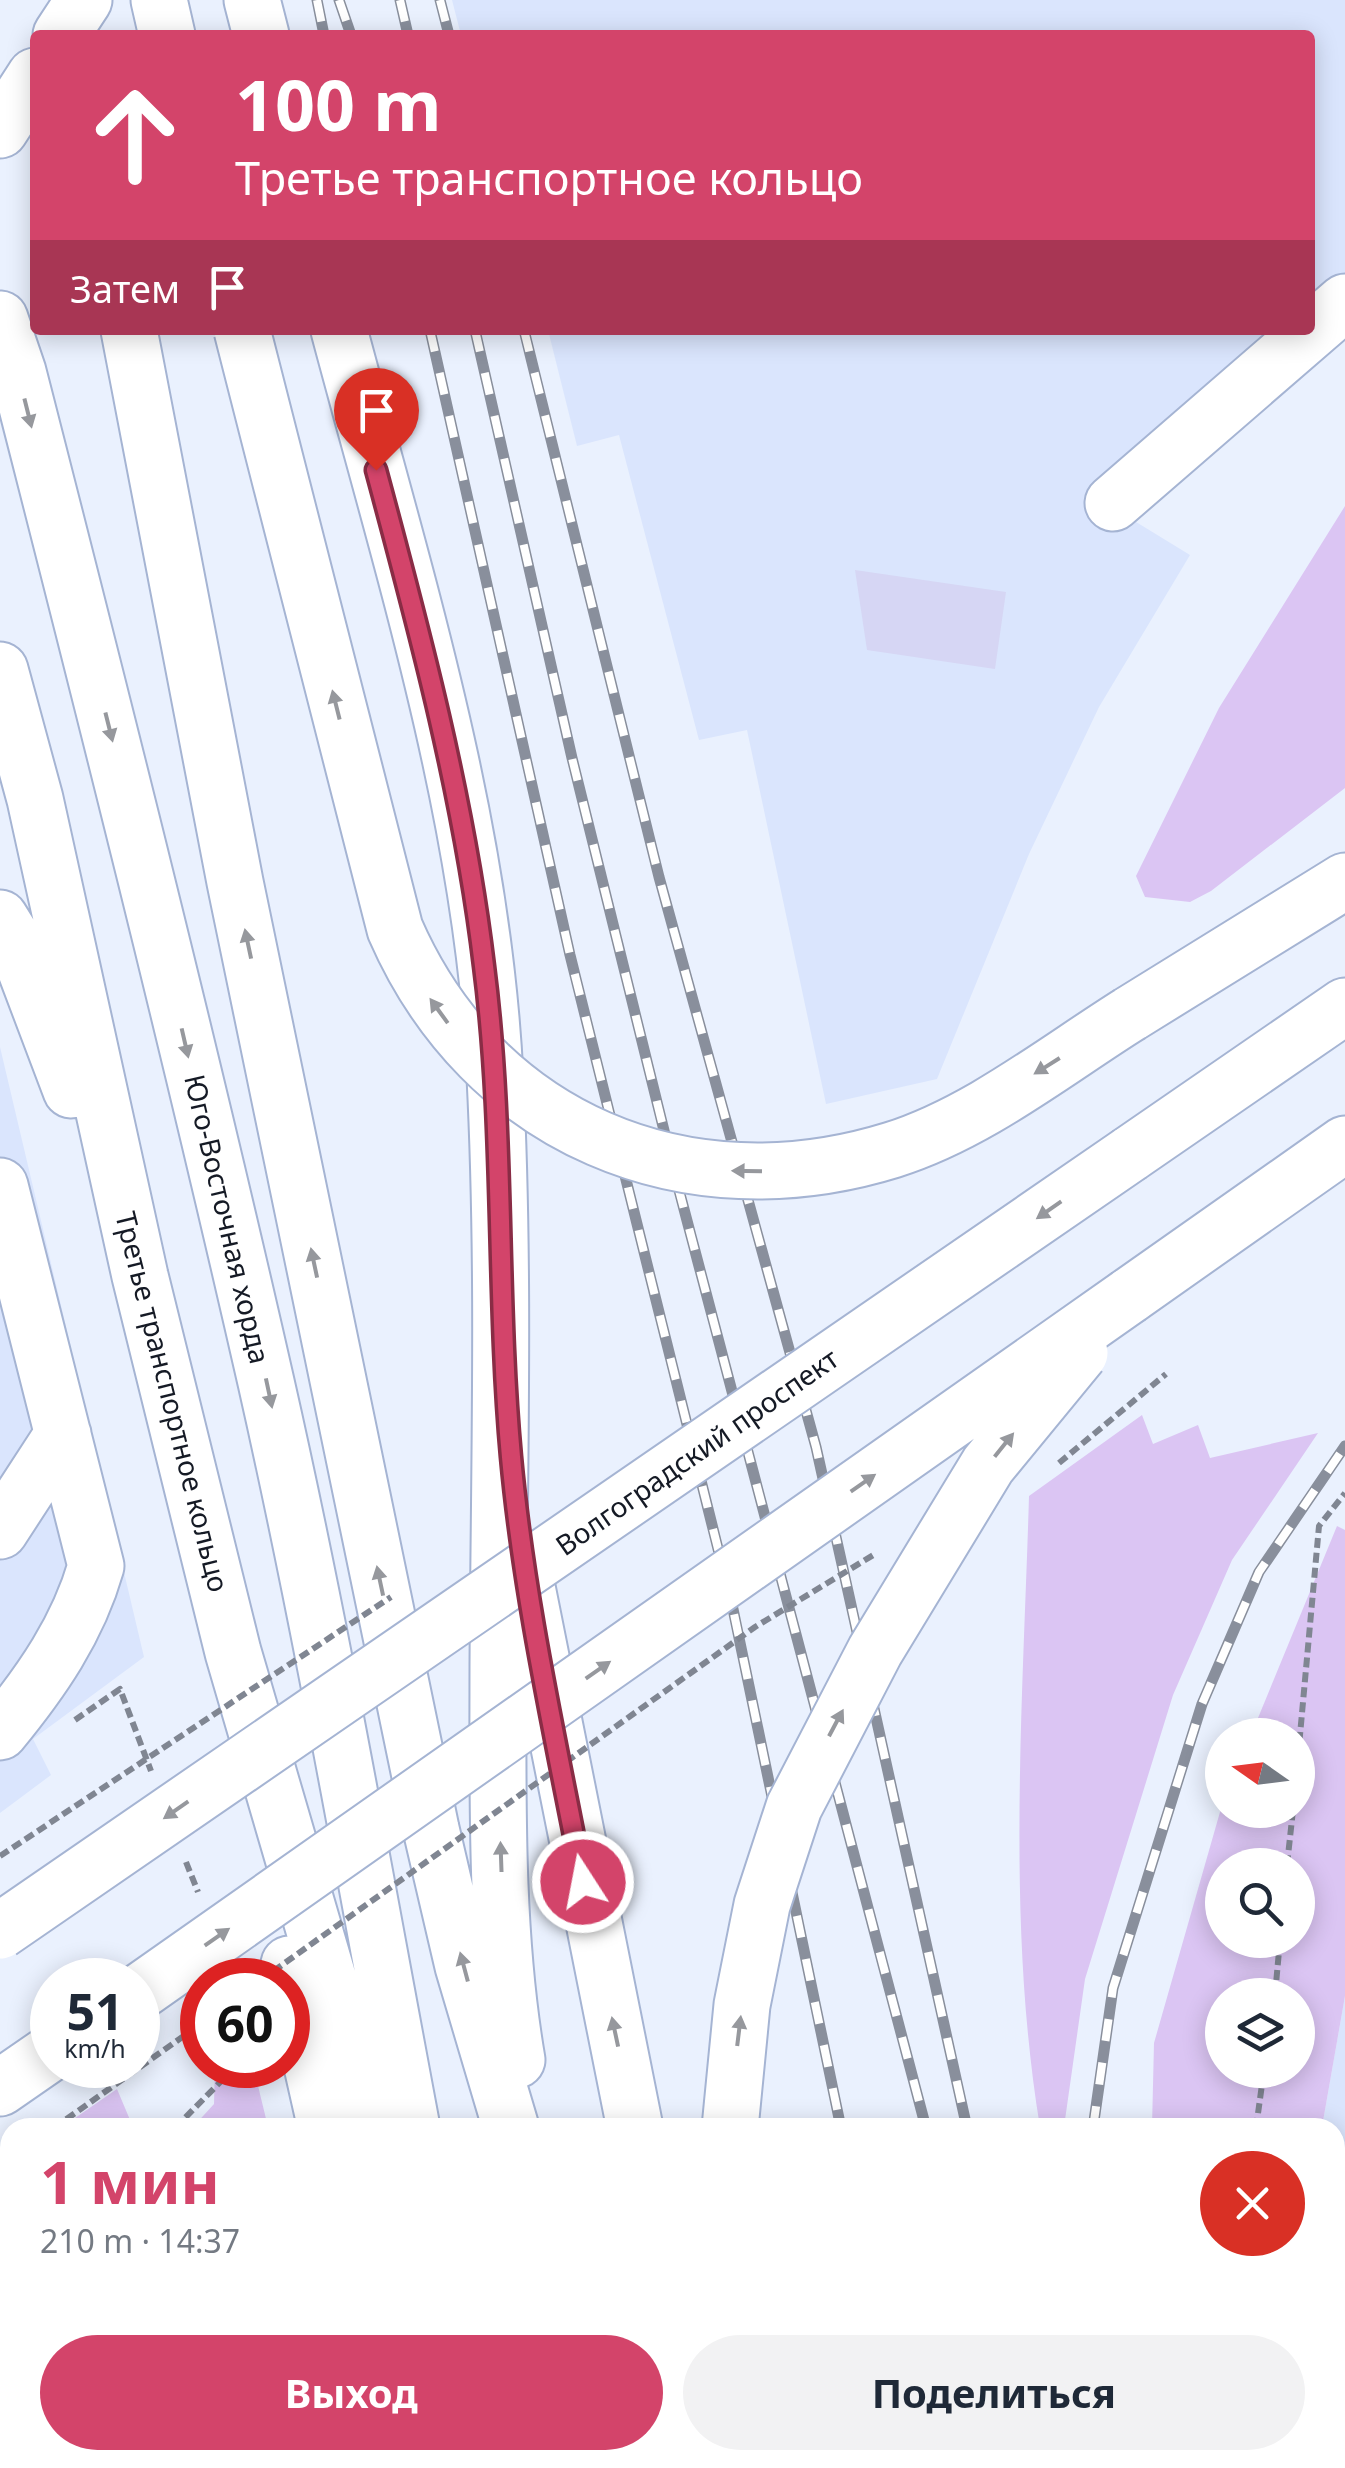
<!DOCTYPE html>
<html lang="ru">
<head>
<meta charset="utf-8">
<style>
	:root { --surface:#fff; --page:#f2f2f3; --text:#1f2937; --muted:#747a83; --accent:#d3446a }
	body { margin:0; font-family:"Noto Sans",sans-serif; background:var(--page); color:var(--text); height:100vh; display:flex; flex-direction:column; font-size:38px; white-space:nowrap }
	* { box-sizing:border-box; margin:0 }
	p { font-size:32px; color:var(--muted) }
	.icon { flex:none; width:55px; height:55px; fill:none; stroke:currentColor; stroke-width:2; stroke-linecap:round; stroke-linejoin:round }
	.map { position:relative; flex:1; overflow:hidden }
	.panel { position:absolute; left:0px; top:2118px; width:1345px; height:352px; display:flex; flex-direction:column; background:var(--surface); border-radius:30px 30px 0 0; box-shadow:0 5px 25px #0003 }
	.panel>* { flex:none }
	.top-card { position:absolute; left:30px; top:30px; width:1285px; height:305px; border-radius:10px; box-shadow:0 5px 25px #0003; background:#d3446a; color:#fff; overflow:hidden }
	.needle { width:65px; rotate:284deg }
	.fabs { position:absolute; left:1205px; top:1718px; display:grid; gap:20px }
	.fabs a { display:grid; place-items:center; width:110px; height:110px; border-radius:50%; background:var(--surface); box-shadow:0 5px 25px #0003; font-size:50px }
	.speed { position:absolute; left:30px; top:1958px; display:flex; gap:20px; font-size:50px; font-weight:700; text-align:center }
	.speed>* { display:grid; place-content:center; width:130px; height:130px; border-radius:50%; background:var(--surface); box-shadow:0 5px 25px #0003; line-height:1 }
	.speed small { font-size:25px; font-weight:400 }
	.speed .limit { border:15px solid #d22; background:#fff; color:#111 }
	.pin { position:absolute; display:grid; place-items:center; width:85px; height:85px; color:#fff; margin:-102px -42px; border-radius:50% 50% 50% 0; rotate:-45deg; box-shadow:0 0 10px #0007 }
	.pin .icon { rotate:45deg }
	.me { position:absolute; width:110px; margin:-55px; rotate:349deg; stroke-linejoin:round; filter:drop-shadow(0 0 8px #0008) }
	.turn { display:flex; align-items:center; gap:35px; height:210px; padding:0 40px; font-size:45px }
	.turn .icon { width:130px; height:130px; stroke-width:2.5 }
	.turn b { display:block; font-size:70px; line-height:85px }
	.then { display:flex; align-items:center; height:95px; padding:0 40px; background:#0003; gap:20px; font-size:38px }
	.round { display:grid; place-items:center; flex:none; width:105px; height:105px; border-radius:52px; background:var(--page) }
	.summary { display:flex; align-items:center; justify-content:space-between; height:170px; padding:0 40px }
	h1 { font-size:60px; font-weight:700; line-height:75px; color:var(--accent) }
	.cta { display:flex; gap:20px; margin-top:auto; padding:20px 40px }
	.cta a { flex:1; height:115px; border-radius:60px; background:var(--accent); color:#fff; font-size:40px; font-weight:700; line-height:115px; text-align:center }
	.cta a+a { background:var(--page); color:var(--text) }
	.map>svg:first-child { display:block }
	.built { fill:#dae5fd }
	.green { fill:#dbc5f3; fill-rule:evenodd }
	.building { fill:#d6d6f4 }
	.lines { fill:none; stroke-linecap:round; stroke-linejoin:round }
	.minor-casing { stroke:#a5b4d3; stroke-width:59 }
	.major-casing { stroke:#a5b4d3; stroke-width:59 }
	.path { stroke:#808692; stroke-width:6; stroke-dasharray:10 5; stroke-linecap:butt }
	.minor { stroke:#fff; stroke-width:55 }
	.major { stroke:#fff; stroke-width:55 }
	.rail-casing { stroke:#898f9c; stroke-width:11 }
	.rail { stroke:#fff; stroke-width:8; stroke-dasharray:22; stroke-linecap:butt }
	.major-bridge-casing { stroke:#a5b4d3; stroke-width:59; stroke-linecap:butt }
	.path-bridge { stroke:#808692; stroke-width:6; stroke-dasharray:10 5; stroke-linecap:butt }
	.major-bridge { stroke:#fff; stroke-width:55 }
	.oneway { fill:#96989d }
	.route-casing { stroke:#892c45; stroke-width:25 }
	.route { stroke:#d3446a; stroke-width:18 }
	.labels { text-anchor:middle; stroke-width:8; stroke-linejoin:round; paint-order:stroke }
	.street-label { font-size:28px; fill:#151a25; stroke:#fff }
</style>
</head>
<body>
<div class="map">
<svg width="1345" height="2468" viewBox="0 0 1345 2468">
	<rect width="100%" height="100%" fill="#eaf1fe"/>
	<path class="built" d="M 452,0 L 1345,0 L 1345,273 L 1310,304 L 1310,35 L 461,35 Z
		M 548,330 L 1281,330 L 1123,514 L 1190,555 L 1099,707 L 1029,854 L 937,1079 L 826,1104 L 747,730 L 699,740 L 619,435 L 577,446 Z
		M 0,1047 L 144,1657 L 33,1739 L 51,1775 L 0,1813 Z
		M 1345,1996 L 1345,2468 L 1269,2468 L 1270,2460 L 1335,2460 L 1335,2128 L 1322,2127 Z"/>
	<path class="green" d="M 1345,506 L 1345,788 L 1211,891 L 1190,902 L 1145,897 L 1136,876 L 1219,708 Z
		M 1142,1415 L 1153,1444 L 1198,1425 L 1210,1458 L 1318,1433 L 1232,1560 L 1173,1695 L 1085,1979 L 1064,2127 L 1040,2127 C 1006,1921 1023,1704 1029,1496 Z
		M 1337,1526 L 1345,1530 L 1345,1996 L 1322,2127 L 1152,2127 L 1154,2043 L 1222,1805 L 1222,1810 L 1298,1810 L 1298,1735 L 1251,1735 ZM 1298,1865 L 1298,1940 L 1222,1940 L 1222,1865 ZM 1298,1995 L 1298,2070 L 1222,2070 L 1222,1995 Z
		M 215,2065 L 253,2065 L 268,2127 L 193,2127 L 214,2104 Z
		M 117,2089 L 133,2127 L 62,2127 Z
		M 10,2164 L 10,2460 L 350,2460 L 352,2468 L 0,2468 L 0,2171 Z
		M 1152,2460 L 1270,2460 L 1269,2468 L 1153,2468 Z"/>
	<path class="building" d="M 855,570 L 1006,592 L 995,669 L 867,650 Z"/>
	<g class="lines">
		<g class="minor-casing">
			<path id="minor" d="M 1113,503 L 1345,302
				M 0,1186 L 96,1566 C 78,1629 42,1681 0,1732
				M 0,1531 L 63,1434"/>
		</g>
		<g class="major-casing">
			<path id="major" d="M 159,0 L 167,35
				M 252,0 L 261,35
				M 61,35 L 84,0
				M 0,130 L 35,76
				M 0,319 L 18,372 C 104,708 189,1044 266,1382 C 322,1629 365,1879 412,2128
				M 129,330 L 235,882 L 431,1829 L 463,1966 L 511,2128
				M 339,330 C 404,574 483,823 495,1077 C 505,1273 499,1470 498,1666 C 498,1796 495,1932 517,2060
				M 0,670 L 35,799 L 140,1276 L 233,1652 L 372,2128
				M 0,918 L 15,942 L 71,1090
				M 1130,1014 L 1345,881
				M 1130,1154 L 1345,1006
				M 1129,1296 L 1345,1144
				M 524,1572 L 635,2128
				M 289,1964 L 326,2128
				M 0,2088 L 52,2052
				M 400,2460 L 401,2468
				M 469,2460 L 471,2468
				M 605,2460 L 607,2468
				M 710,2460 L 712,2468
				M 777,2460 L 779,2468"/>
		</g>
		<path class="path" d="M 1059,1463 L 1166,1374
			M 75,1720 L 120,1689 L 151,1771
			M 1298,1757 L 1319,1526 L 1345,1493
			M 186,1862 L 198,1892
			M 1287,1865 L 1293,1810
			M 1275,1995 L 1280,1940
			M 54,2128 L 202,2023
			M 175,2128 L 237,2065
			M 1256,2128 L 1264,2070
			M 0,2165 L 10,2157
			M 0,2253 L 10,2246
			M 0,2369 L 10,2368
			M 69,2468 L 70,2460
			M 1225,2468 L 1225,2460"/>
		<use href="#minor" class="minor"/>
		<use href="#major" class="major"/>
		<g class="rail-casing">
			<path id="rail" d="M 317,0 L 324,35
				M 339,0 L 351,35
				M 400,0 L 408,35
				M 440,0 L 449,35
				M 430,330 L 570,955 L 733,1609 L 841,2128
				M 475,330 L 572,758 L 675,1175 L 926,2128
				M 524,330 L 659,877 L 816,1447 L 967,2128
				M 1093,2128 L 1113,1988 L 1202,1704 L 1259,1572 L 1345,1446
				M 1335,2394 L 1345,2339
				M 911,2460 L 913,2468
				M 1007,2460 L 1009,2468
				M 1042,2460 L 1044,2468
				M 1075,2460 L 1077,2468
				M 1114,2460 L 1116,2468
				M 1325,2468 L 1325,2460"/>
		</g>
		<use href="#rail" class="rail"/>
		<g class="major-bridge-casing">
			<path id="major-bridge" d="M 242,330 L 395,929 C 482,1129 686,1214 892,1150 C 978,1123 1055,1061 1130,1014
				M 0,1931 L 1130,1154
				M 138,1993 L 1129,1296
				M 730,2128 L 742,2005 L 762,1905 L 794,1807 L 875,1651 L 988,1465 L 1080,1353"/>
		</g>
		<path class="path-bridge" d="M 0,1856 L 391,1597
			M 261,1980 L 755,1627 L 875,1554"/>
		<use href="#major-bridge" class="major-bridge"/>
	</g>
	<defs><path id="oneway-solid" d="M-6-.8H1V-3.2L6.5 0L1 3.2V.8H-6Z" transform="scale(2.5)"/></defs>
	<g class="oneway">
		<use href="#oneway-solid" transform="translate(28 413) rotate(76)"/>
		<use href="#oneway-solid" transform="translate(336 705) rotate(-104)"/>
		<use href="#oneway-solid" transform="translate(109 727) rotate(76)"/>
		<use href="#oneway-solid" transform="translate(248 944) rotate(-102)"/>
		<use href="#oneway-solid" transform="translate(439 1011) rotate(-126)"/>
		<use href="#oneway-solid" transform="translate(185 1043) rotate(77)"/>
		<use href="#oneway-solid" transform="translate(1047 1066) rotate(148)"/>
		<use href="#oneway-solid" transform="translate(747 1171) rotate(-179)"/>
		<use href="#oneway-solid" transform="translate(1049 1210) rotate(145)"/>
		<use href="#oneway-solid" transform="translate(314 1263) rotate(-102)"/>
		<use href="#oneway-solid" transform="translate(269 1393) rotate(78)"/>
		<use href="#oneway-solid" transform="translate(1004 1445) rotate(-51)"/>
		<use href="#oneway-solid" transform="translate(863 1483) rotate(-35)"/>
		<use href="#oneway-solid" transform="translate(380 1581) rotate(-102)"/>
		<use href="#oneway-solid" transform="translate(598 1670) rotate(-35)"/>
		<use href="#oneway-solid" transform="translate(836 1723) rotate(-62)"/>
		<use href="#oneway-solid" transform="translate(176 1810) rotate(145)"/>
		<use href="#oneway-solid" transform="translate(501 1857) rotate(-92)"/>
		<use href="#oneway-solid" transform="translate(217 1937) rotate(-35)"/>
		<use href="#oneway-solid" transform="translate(464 1967) rotate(-105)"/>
		<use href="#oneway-solid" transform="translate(739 2031) rotate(-83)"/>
		<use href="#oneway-solid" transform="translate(615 2032) rotate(-102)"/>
	</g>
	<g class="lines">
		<g class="route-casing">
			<path id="route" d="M 376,470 C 420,633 464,798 484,966 C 505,1129 496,1294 511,1457 C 524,1600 556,1741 583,1882"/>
		</g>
		<use href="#route" class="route"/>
	</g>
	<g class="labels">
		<g class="street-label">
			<text transform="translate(227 1219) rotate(77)" y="10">Юго-Восточная хорда</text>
			<text transform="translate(172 1402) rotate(76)" y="10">Третье транспортное кольцо</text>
			<text transform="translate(697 1452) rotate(-35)" y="10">Волгоградский проспект</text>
		</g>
	</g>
</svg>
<div class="fabs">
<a><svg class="needle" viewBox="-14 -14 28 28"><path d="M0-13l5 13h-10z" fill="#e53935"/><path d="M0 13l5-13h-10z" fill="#747a83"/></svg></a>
<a><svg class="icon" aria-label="search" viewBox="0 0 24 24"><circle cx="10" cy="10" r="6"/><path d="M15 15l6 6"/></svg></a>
<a><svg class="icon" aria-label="layers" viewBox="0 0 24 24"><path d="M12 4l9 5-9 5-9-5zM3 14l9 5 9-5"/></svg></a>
</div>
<div class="speed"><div>51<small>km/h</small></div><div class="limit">60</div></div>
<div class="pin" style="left:376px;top:470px;background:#d93025"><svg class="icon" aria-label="arrive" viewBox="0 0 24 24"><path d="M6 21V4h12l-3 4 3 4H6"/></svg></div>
<svg class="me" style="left:583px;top:1882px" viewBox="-20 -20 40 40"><circle r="17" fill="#d3446a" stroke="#fff" stroke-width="3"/><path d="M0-11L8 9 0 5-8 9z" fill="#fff"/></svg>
<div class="top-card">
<div class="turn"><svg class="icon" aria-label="ahead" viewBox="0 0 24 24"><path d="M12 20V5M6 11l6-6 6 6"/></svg><div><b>100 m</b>Третье транспортное кольцо</div></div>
<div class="then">Затем<svg class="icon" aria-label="arrive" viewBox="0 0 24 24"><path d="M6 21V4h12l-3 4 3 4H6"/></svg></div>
</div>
<section class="panel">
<div class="summary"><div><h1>1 мин</h1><p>210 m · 14:37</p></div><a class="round" style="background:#d93025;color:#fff"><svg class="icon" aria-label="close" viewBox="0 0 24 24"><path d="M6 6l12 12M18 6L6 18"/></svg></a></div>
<div class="cta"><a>Выход</a><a>Поделиться</a></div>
</section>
</div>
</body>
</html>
